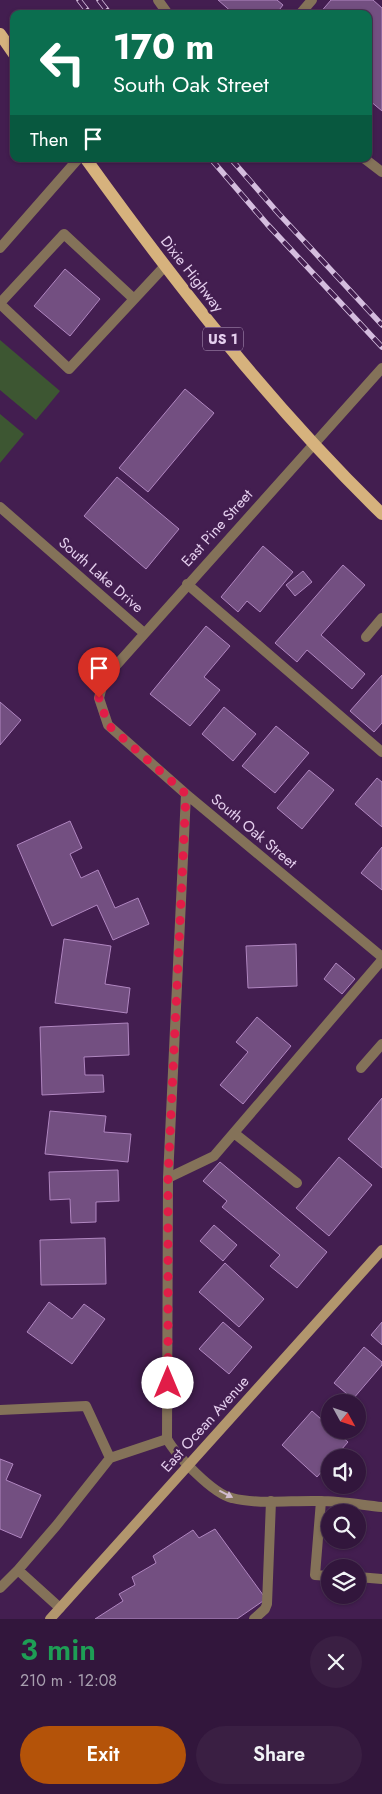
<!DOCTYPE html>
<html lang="en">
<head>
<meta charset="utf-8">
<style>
	:root { --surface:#32163c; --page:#3a1f43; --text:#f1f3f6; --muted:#a89faf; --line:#4d3556; --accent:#b45309 }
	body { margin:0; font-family:Jost,sans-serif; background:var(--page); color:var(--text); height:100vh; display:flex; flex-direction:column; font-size:19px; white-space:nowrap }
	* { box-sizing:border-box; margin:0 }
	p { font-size:16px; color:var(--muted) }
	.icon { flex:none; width:28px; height:28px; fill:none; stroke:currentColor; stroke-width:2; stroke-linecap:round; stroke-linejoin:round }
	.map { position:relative; height:1619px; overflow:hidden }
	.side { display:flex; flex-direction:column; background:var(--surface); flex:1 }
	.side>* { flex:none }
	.hud { position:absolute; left:10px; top:10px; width:362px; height:152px; border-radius:10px; box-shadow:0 1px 4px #0004,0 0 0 1px var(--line); background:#0b6e4f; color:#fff; overflow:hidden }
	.needle { width:32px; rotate:130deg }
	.fabs { position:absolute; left:321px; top:1394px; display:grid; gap:10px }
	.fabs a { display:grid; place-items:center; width:45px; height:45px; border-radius:50%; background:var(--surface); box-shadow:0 1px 4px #0004,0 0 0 1px var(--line); font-size:25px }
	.pin { position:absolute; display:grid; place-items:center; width:42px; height:42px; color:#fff; margin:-51px -21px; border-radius:50% 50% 50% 0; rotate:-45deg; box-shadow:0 0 5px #0007 }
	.pin .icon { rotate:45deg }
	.me { position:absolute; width:55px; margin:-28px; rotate:0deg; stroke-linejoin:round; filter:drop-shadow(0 0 4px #0008) }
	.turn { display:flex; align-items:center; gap:18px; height:105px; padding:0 20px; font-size:22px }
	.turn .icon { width:65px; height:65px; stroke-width:2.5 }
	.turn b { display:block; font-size:35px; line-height:42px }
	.then { display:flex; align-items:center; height:48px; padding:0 20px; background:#0003; gap:10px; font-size:19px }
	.round { display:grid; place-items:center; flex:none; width:52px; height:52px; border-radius:26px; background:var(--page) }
	.summary { display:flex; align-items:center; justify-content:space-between; height:85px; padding:0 20px }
	h1 { font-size:30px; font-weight:600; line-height:38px; color:#1e9e55 }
	.button { display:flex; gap:10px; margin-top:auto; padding:10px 20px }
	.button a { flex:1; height:58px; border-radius:30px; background:var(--accent); color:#fff; font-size:20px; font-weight:600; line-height:58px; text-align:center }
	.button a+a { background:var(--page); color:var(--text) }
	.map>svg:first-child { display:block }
	.green { fill:#3d5632 }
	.building { fill:#734f81; stroke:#b086c0 }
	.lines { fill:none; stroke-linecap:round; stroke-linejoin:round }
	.lane { stroke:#847259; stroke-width:10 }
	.street { stroke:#847259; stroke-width:10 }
	.secondary { stroke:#b2966d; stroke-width:10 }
	.primary { stroke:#d6b27d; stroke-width:12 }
	.rail-casing { stroke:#d4bdde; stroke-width:5.5 }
	.rail { stroke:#431e50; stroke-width:4; stroke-dasharray:11; stroke-linecap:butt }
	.oneway { fill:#d2bcd0 }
	.route { stroke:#e11d48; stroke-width:9; stroke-dasharray:0 16.2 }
	.labels { text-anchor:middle; stroke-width:5; stroke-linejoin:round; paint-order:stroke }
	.shield { fill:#431e50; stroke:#b49abf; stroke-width:1 }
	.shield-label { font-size:14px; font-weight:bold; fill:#e5cfee }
	.street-label { font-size:15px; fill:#e5cfee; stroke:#431e50 }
</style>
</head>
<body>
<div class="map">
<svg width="382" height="1619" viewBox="0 0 382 1619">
	<rect width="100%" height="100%" fill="#431e50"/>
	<path class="green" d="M 0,340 L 60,391 L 36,420 L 0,390 Z
		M 0,414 L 24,434 L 0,463 Z"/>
	<path class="building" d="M 218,0 L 277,0 L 283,5 L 276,14 L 234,14 Z
		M 331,0 L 373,0 L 382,8 L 382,111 L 369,100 L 369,14 L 319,14 Z
		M 65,269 L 100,299 L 70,336 L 34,306 Z
		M 185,389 L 214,413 L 148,492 L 119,468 Z
		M 117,477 L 179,529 L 146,569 L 84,516 Z
		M 263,546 L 293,572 L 260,612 L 247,601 L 238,612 L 221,597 Z
		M 343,565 L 365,585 L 321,635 L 365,674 L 352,689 L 307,650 L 297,662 L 275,643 Z
		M 303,571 L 312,582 L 295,596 L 286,585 Z
		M 206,626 L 230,646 L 204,677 L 220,690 L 190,726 L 150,694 Z
		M 382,675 L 382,723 L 374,732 L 350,711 Z
		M 0,702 L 21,720 L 0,745 Z
		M 224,707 L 256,734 L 233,761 L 202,734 Z
		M 276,726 L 309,753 L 275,793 L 242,766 Z
		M 309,770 L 334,790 L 302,829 L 277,808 Z
		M 377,778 L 382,782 L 382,827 L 355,804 Z
		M 70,821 L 82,848 L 70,854 L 81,878 L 98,870 L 115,908 L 138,898 L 149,924 L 113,940 L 97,905 L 52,926 L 17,845 Z
		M 382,847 L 382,890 L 361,873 Z
		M 64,939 L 111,946 L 105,984 L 130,988 L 127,1013 L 55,1003 Z
		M 296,944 L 297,986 L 248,988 L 246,946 Z
		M 336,963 L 355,979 L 342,994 L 324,979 Z
		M 257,1017 L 291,1046 L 243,1104 L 220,1085 L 248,1052 L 236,1042 Z
		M 128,1023 L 129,1055 L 84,1057 L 85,1075 L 103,1075 L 104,1092 L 42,1095 L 40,1027 Z
		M 382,1098 L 382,1168 L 348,1139 Z
		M 50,1111 L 106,1116 L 104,1132 L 131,1134 L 128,1162 L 45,1154 Z
		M 339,1157 L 372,1185 L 329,1236 L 296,1208 Z
		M 220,1162 L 327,1252 L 297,1288 L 270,1266 L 280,1255 L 222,1207 L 227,1201 L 203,1181 Z
		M 118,1170 L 119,1201 L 96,1202 L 96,1222 L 71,1223 L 70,1199 L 50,1200 L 49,1172 Z
		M 214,1225 L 237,1245 L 223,1261 L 200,1241 Z
		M 105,1238 L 106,1284 L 41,1285 L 40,1240 Z
		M 225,1263 L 264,1299 L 239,1327 L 199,1292 Z
		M 49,1302 L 72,1319 L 84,1304 L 105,1319 L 72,1364 L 27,1332 Z
		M 223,1322 L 252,1347 L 229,1374 L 199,1349 Z
		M 382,1322 L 382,1345 L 371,1335 Z
		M 364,1347 L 382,1362 L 382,1365 L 353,1399 L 334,1383 Z
		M 312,1411 L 330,1427 L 330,1430 L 334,1430 L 348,1442 L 334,1458 L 330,1458 L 330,1462 L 317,1477 L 282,1445 Z
		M 0,1459 L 13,1464 L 6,1480 L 41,1495 L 21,1538 L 0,1529 Z
		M 215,1529 L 266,1599 L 237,1619 L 95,1619 L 123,1601 L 119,1594 L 135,1585 L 132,1577 L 156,1563 L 153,1556 L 193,1530 L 199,1538 Z"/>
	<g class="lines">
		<path class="lane" d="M 300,14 L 312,0
			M 0,303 L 64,234 L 134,299
			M 0,304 L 69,369 L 164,267
			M 187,584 L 382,752
			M 366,637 L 382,618
			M 361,1068 L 382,1044
			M 234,1133 L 297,1183
			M 168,1178 L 214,1156 L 382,960
			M 0,1410 L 86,1406 L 110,1458
			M 321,1501 L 315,1575 L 330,1576
			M 18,1570 L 60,1608
			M 358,1577 L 382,1579
			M 0,1588 L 18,1570 L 56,1526 L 110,1458 L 167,1439
			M 254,1619 L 265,1609 L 267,1604 L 271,1501"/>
		<path class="street" d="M 158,0 L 168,14
			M 365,159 L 382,172
			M 0,248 L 78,159
			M 382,368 L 104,679 L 99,698 L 108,725 L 186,794 L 382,957
			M 0,507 L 144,633
			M 186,794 L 168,1178 L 167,1439 C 176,1455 213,1494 232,1498 C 259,1505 292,1500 320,1501 C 341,1501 362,1505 382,1507"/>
		<path class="secondary" d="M 50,1619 L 382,1250"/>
		<path class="primary" d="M 0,34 L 14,54
			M 86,159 C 176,284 271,406 382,514"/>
		<g class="rail-casing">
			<path id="rail" d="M 79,0 L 90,14
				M 99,0 L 110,14
				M 211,159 L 267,224 L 382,347
				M 231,159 L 279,214 L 382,325"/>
		</g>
		<use href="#rail" class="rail"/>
	</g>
	<defs><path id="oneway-solid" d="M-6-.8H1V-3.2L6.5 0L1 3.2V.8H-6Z" transform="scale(1.25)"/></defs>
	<use class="oneway" href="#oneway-solid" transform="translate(226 1494) rotate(27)"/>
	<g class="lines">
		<path class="route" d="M 99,698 L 108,725 L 186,794 L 168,1178 L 168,1383"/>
	</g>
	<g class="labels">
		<rect class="shield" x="203" y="327.5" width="40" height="23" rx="4"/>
		<g class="shield-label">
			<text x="223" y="344">US 1</text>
		</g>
		<g class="street-label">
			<text transform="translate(192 274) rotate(52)" y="5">Dixie Highway</text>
			<text transform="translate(217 528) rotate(-48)" y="5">East Pine Street</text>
			<text transform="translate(101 575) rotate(41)" y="5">South Lake Drive</text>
			<text transform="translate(254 831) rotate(40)" y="5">South Oak Street</text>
			<text transform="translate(205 1424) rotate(-48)" y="5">East Ocean Avenue</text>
		</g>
	</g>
</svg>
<div class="fabs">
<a><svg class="needle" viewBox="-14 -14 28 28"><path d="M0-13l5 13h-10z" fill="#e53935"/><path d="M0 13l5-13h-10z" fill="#a89faf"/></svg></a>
<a><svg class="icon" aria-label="sound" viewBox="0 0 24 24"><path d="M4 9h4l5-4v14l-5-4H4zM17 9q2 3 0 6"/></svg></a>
<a><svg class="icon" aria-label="search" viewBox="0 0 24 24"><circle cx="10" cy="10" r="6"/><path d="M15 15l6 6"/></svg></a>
<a><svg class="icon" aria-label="layers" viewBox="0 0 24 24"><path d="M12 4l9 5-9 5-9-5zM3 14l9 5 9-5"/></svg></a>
</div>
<div class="pin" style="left:99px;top:698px;background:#d93025"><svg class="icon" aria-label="arrive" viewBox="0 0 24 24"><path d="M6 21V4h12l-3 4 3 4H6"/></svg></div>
<svg class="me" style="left:168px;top:1383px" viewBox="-20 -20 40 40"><circle r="19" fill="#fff"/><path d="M0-13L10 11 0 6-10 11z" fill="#e11d48"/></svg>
<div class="hud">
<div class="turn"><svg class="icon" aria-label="left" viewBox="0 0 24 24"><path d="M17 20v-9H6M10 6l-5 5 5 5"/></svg><div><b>170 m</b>South Oak Street</div></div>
<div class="then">Then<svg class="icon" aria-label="arrive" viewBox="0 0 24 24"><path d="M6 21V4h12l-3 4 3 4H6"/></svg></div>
</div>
</div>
<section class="side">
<div class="summary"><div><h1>3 min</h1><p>210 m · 12:08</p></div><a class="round"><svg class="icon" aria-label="close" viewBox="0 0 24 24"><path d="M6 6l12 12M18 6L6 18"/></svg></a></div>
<div class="button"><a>Exit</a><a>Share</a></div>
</section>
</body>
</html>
